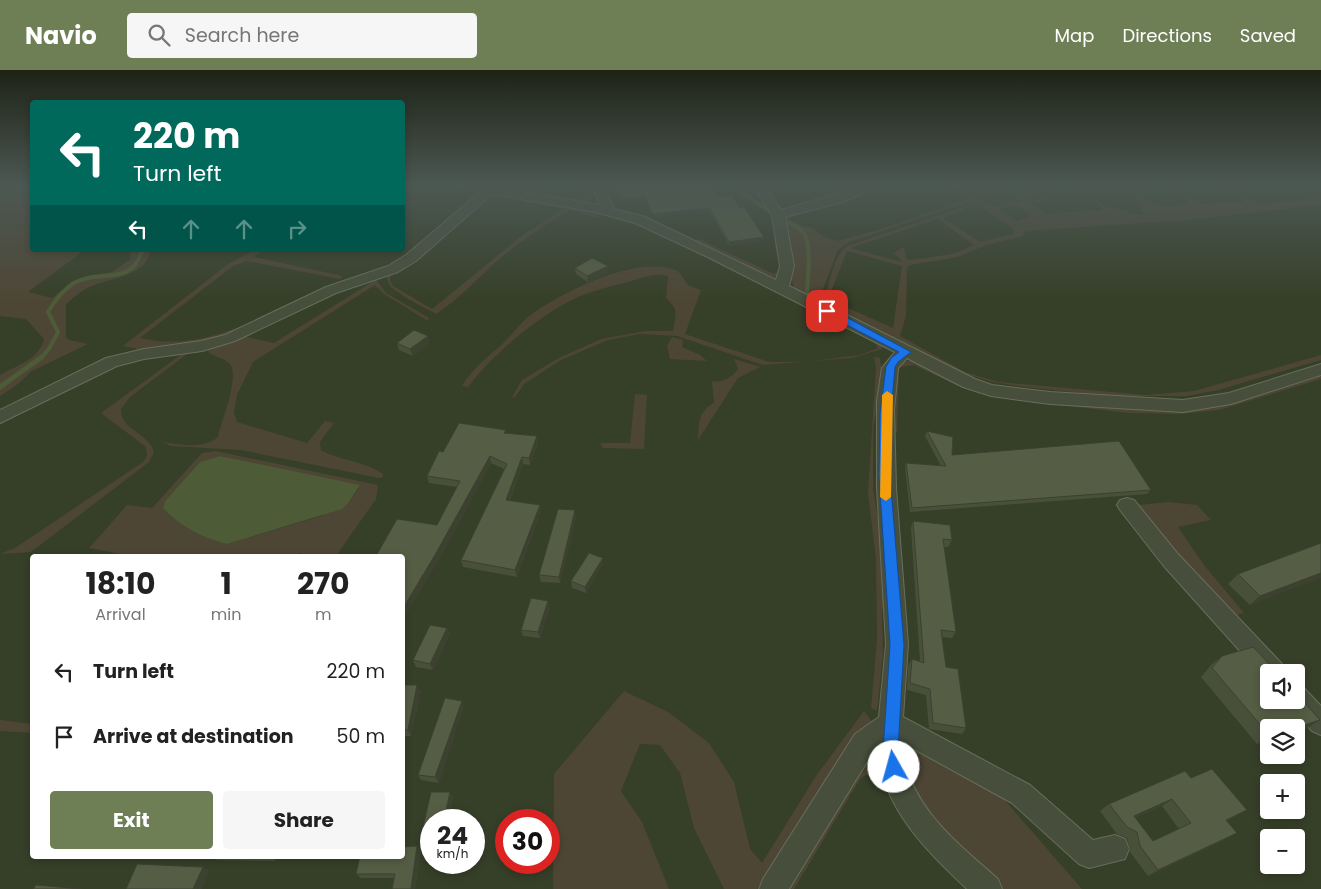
<!DOCTYPE html>
<html lang="en">
<head>
<meta charset="utf-8">
<style>
	:root { --surface:#fff; --page:#f6f6f6; --text:#222; --muted:#767676; --accent:#6e7f56 }
	body { margin:0; font-family:Poppins,sans-serif; background:var(--page); color:var(--text); height:100vh; display:flex; flex-direction:column; font-size:19px; white-space:nowrap }
	* { box-sizing:border-box; margin:0 }
	p { font-size:16px; color:var(--muted) }
	.icon { flex:none; width:28px; height:28px; fill:none; stroke:currentColor; stroke-width:2; stroke-linecap:round; stroke-linejoin:round }
	.map { position:relative; flex:1; overflow:hidden }
	.panel { position:absolute; left:30px; top:484px; width:375px; height:305px; display:flex; flex-direction:column; background:var(--surface); border-radius:5px; box-shadow:0 2px 8px #0003 }
	.panel>* { flex:none }
	.top-card { position:absolute; left:30px; top:30px; width:375px; height:152px; border-radius:5px; box-shadow:0 2px 8px #0003; background:#00695c; color:#fff; overflow:hidden }
	.buttons { position:absolute; left:1260px; top:594px; display:grid; gap:10px }
	.buttons a { display:grid; place-items:center; width:45px; height:45px; border-radius:5px; background:var(--surface); box-shadow:0 2px 8px #0003; font-size:25px }
	.speed { position:absolute; left:420px; top:739px; display:flex; gap:10px; font-size:25px; font-weight:700; text-align:center }
	.speed>* { display:grid; place-content:center; width:65px; height:65px; border-radius:50%; background:var(--surface); box-shadow:0 2px 8px #0003; line-height:1 }
	.speed small { font-size:12px; font-weight:400 }
	.speed .limit { border:8px solid #d22; background:#fff; color:#111 }
	.pin { position:absolute; display:grid; place-items:center; width:42px; height:42px; color:#fff; margin:-21px; border-radius:10px; box-shadow:0 2px 8px #0006 }
	.me { position:absolute; width:55px; margin:-28px; rotate:353deg; stroke-linejoin:round; filter:drop-shadow(0 0 4px #0008) }
	.turn { display:flex; align-items:center; gap:18px; height:105px; padding:0 20px; font-size:22px }
	.turn .icon { width:65px; height:65px; stroke-width:2.5 }
	.turn b { display:block; font-size:35px; line-height:42px }
	.lanes { display:flex; align-items:center; height:48px; padding:0 20px; background:#0003; justify-content:center; gap:25px; direction:ltr }
	.lanes .off { opacity:.35 }
	.eta { display:flex; justify-content:space-evenly; align-items:center; height:85px; text-align:center }
	.eta b { font-size:30px; font-weight:700; line-height:35px }
	.button { display:flex; gap:10px; margin-top:auto; padding:10px 20px }
	.button a { flex:1; height:58px; border-radius:5px; background:var(--accent); color:#fff; font-size:20px; font-weight:700; line-height:58px; text-align:center }
	.button a+a { background:var(--page); color:var(--text) }
	ul { padding:0; list-style:none }
	li { display:flex; align-items:center; gap:15px; height:65px; padding:0 20px }
	li div { flex:1 }
	li b { display:block; font-size:19px }
	li em { font-style:normal }
	header { display:flex; align-items:center; gap:30px; box-sizing:border-box; height:70px; padding:0 25px; background:var(--accent); color:#fff }
	header strong { font-size:24px }
	nav { display:flex; gap:28px; margin-inline-start:auto; font-size:18px }
	.search { width:350px; height:45px; background:var(--page); display:flex; align-items:center; gap:12px; box-sizing:border-box; padding:0 18px; border-radius:5px; color:var(--muted); font-size:19px }
	.map>svg:first-child { display:block }
	.green { fill:#4e4635; fill-rule:evenodd }
	.water { fill:#4d5c36 }
	.lines { fill:none; stroke-linecap:round; stroke-linejoin:round }
	.stream-far1 { stroke:#4d5c36; stroke-width:4 }
	.stream { stroke:#4d5c36; stroke-width:5 }
	.minor-casing { stroke:#676f5c; stroke-width:2 }
	.minor { fill:#474f3c; fill-rule:evenodd }
	.wall { fill:#49503a; fill-rule:evenodd }
	.shaded-wall { fill:#3c4130 }
	.building { fill:#555d44; stroke:#3c4130; fill-rule:evenodd }
	.route { fill:#1a73e8; stroke:#114b97 }
	.slow { fill:#f59e0b }
</style>
</head>
<body>
<header>
<strong>Navio</strong>
<div class="search"><svg class="icon" aria-label="search" viewBox="0 0 24 24"><circle cx="10" cy="10" r="6"/><path d="M15 15l6 6"/></svg>Search here</div>
<nav><a>Map</a><a>Directions</a><a>Saved</a></nav>
</header>
<div class="map">
<svg width="1321" height="819" viewBox="0 0 1321 819">
	<rect width="100%" height="100%" fill="#363f28"/>
	<path class="green" d="M 0,116 L 32,116 L 32,180 L 85,180 L 28,222 L 52,228 L 73,211 L 90,205 L 112,202 L 131,189 L 129,180 L 141,181 C 134,216 93,200 73,214 C 66,218 51,235 47,242 L 57,263 C 48,287 22,303 0,316 L 0,305 C 14,297 41,288 44,269 L 26,249 L 0,246 Z
		M 484,116 L 503,116 L 583,129 L 587,126 L 585,116 L 590,116 L 592,129 L 589,132 L 584,133 Z
		M 879,116 L 883,116 L 834,134 L 784,146 L 804,157 L 810,157 L 824,167 L 838,171 L 885,158 L 983,123 L 969,116 L 956,119 L 953,116 L 978,116 L 986,121 L 996,116 L 982,127 L 969,132 L 849,172 L 838,180 L 821,224 C 812,231 797,225 793,215 L 782,145 L 841,130 Z
		M 996,116 L 1000,117 L 990,128 L 943,148 L 980,172 L 1014,164 L 1013,159 L 980,136 L 988,134 L 998,136 L 1021,131 L 1018,126 L 1020,125 L 1051,116 L 1053,119 L 1024,129 L 1027,132 L 1053,124 L 1080,120 L 1130,119 L 1151,116 L 1136,122 C 1155,140 1165,136 1191,134 L 1167,116 L 1172,116 L 1198,134 L 1245,132 L 1244,128 L 1223,116 L 1228,116 L 1260,135 L 1321,127 L 1321,135 L 1189,150 L 1022,161 L 1024,164 L 1022,166 L 987,175 L 957,187 L 910,195 L 907,198 L 906,245 L 900,266 L 965,302 L 998,312 L 1146,325 L 1194,321 L 1321,285 L 1321,290 L 1218,320 L 1187,326 L 1109,326 L 1025,317 L 992,312 L 960,302 L 818,231 L 825,227 C 831,210 832,188 847,176 L 973,134 L 988,127 L 998,117 ZM 1114,120 C 1127,121 1133,125 1142,134 L 1140,136 L 1144,144 C 1136,147 1133,143 1125,141 C 1110,135 1102,142 1093,122 ZM 1084,122 L 1089,123 L 1103,140 L 1045,144 L 1030,133 L 1066,125 L 1074,133 L 1077,133 L 1069,123 ZM 1012,135 L 1025,140 L 1030,146 L 1017,151 L 1001,141 L 1002,137 ZM 938,149 L 974,175 L 952,184 L 911,190 L 906,189 L 904,177 L 894,183 L 902,192 L 850,178 ZM 847,181 L 902,196 L 893,258 L 828,229 Z
		M 493,124 L 601,144 L 595,148 L 570,140 C 545,155 520,171 497,191 C 477,209 459,229 436,244 L 408,229 L 392,218 L 387,210 L 389,202 L 488,125 ZM 491,126 L 564,139 L 524,164 L 432,239 L 393,216 L 390,210 L 391,205 L 414,190 Z
		M 699,169 L 774,204 L 781,201 C 781,190 774,181 775,170 L 780,170 C 782,181 789,197 781,207 L 769,207 L 694,171 Z
		M 672,171 L 781,222 L 881,274 L 882,279 L 852,288 L 763,295 L 677,266 L 640,264 L 608,270 L 561,290 L 524,314 L 515,327 L 512,327 L 522,310 L 557,289 L 601,269 L 645,261 L 673,261 C 676,244 679,240 666,228 L 668,206 C 657,202 641,208 631,211 C 609,217 585,222 566,233 C 533,251 490,287 468,317 L 462,316 C 474,295 493,284 509,267 C 518,257 525,248 536,241 C 569,219 639,184 678,201 L 688,215 L 701,220 L 685,264 L 769,292 L 805,292 L 860,285 L 878,278 L 875,273 Z
		M 143,180 L 150,180 C 149,206 106,209 89,217 C 81,221 73,228 66,234 L 66,267 L 69,270 L 88,274 L 32,301 L 18,314 L 0,326 L 0,318 C 22,304 51,288 59,262 L 49,242 C 53,235 69,217 75,213 C 92,204 142,213 143,180 Z
		M 255,180 L 263,180 L 254,187 L 343,206 L 340,209 L 247,191 L 233,196 L 140,268 C 208,285 277,238 336,213 L 214,269 L 89,297 L 111,287 L 138,279 L 123,276 L 228,194 Z
		M 372,208 L 375,208 L 386,223 L 429,248 L 428,251 L 384,224 L 375,215 L 253,292 L 237,325 L 234,343 L 237,352 L 307,373 L 325,351 L 334,353 L 320,372 L 321,380 C 340,391 365,391 383,404 L 383,407 L 379,408 L 241,380 L 171,376 L 163,372 C 180,375 204,379 218,367 C 221,351 240,307 230,294 C 225,289 215,286 209,283 L 207,278 L 239,265 L 274,273 L 372,212 Z
		M 672,267 L 683,270 L 682,277 L 700,285 L 707,291 L 670,289 L 667,276 Z
		M 191,281 L 130,327 L 121,339 C 120,360 149,363 154,382 L 149,392 L 31,482 L 0,484 L 15,478 L 143,392 L 147,386 L 146,377 L 101,343 L 182,284 C 115,283 56,324 0,355 L 0,351 C 58,320 122,276 191,281 Z
		M 874,287 L 880,288 L 882,304 L 873,360 L 873,418 L 881,468 L 885,526 L 882,542 L 883,584 L 877,641 L 871,638 L 877,569 L 876,489 L 868,423 L 876,297 Z
		M 734,289 L 760,297 L 738,308 L 698,370 C 699,354 698,341 714,333 L 712,311 C 723,313 732,307 738,299 Z
		M 915,290 L 956,311 L 1168,340 L 1321,302 L 1321,309 L 1219,340 L 1181,344 L 1129,343 L 1008,329 L 956,315 L 914,295 L 900,297 L 899,302 L 897,363 L 892,361 L 893,297 L 904,291 Z
		M 635,324 L 647,325 L 644,379 L 603,378 L 600,373 L 630,373 Z
		M 216,381 L 378,415 L 376,429 L 336,486 L 309,486 L 300,483 L 295,486 L 131,486 L 89,478 L 127,435 L 152,438 L 202,383 ZM 220,386 L 359,418 L 349,432 L 321,446 L 227,474 C 204,469 179,456 163,438 L 165,431 L 200,392 Z
		M 1169,432 L 1197,435 L 1211,450 L 1178,457 L 1204,495 L 1244,543 L 1237,545 L 1291,602 L 1285,602 L 1235,549 L 1138,440 L 1139,435 Z
		M 624,621 L 668,642 L 709,673 L 734,712 L 750,779 L 762,793 L 816,706 L 864,641 L 874,654 L 864,659 L 813,729 L 757,819 L 724,819 L 694,758 L 680,703 L 660,675 L 640,674 L 621,721 L 642,752 L 669,819 L 553,819 L 554,704 Z
		M 0,650 L 32,654 L 32,663 L 0,661 Z
		M 894,668 L 983,705 L 1082,819 L 997,819 L 918,740 Z
		M 875,678 L 883,678 L 892,724 C 885,713 879,709 866,705 L 860,709 L 794,819 L 783,819 Z"/>
	<path class="water" d="M 220,386 L 360,415 L 349,432 L 342,439 L 227,474 C 204,469 179,456 163,438 L 165,431 L 200,392 Z"/>
	<g class="lines">
		<path class="stream-far1" d="M 732,116 L 775,145
			M 783,150 C 789,154 798,156 803,162 C 813,174 807,209 807,224
			M 40,289 L 49,279 L 58,262 L 48,242 C 54,232 64,219 74,213 C 98,199 133,217 142,180"/>
		<path class="stream" d="M 0,317 L 42,287"/>
		<g class="minor-casing">
			<path id="minor" d="M 460,116 L 489,116 L 600,135 L 592,116 L 604,116 L 614,139 L 645,147 L 776,210 L 780,196 L 772,145 L 753,116 L 765,116 L 781,140 L 863,116 L 881,116 L 843,132 L 785,147 L 794,196 L 789,216 L 975,309 L 992,315 L 1050,322 L 1183,330 L 1229,323 L 1321,294 L 1321,305 L 1231,334 L 1183,342 L 1050,334 L 991,326 L 963,317 L 907,288 L 898,298 L 894,340 L 896,418 L 908,574 L 903,647 L 1030,715 L 1093,770 L 1115,765 L 1125,769 L 1129,779 L 1125,789 L 1089,798 L 1079,794 L 1012,733 L 903,673 C 904,732 957,773 998,809 L 1002,819 L 967,819 C 927,781 881,737 878,678 L 873,682 L 789,819 L 759,819 L 763,809 L 855,664 L 879,647 L 886,574 L 877,418 L 877,331 L 882,298 L 895,282 L 710,188 L 635,153 L 595,142 L 492,124 L 416,191 L 398,202 L 336,223 L 235,271 L 202,281 L 144,289 L 117,296 L 0,353 L 0,340 L 106,288 L 144,279 L 201,271 L 225,265 L 326,217 L 388,196 L 406,185 L 480,122 Z
				M 1127,428 L 1134,430 L 1177,483 L 1282,594 L 1285,602 L 1269,602 L 1269,611 L 1266,610 L 1163,495 L 1120,440 L 1117,435 L 1120,430 Z
				M 1296,615 L 1304,618 L 1321,636 L 1321,665 L 1312,661 L 1288,634 L 1286,630 L 1296,630 Z"/>
		</g>
		<use href="#minor" class="minor"/>
	</g>
	<path class="wall" d="M 616,116 L 712,116 L 718,127 L 740,138 L 763,171 L 729,175 L 710,141 L 654,147 L 645,129 L 622,132 Z
		M 608,196 L 608,202 L 588,212 L 576,204 L 575,198 Z
		M 397,273 L 430,273 L 413,286 L 399,280 Z
		M 927,361 L 952,385 L 1151,420 L 1147,424 L 910,442 L 905,398 L 906,393 L 941,396 L 925,366 Z
		M 506,363 L 538,373 L 530,395 L 523,394 L 510,430 L 541,442 L 517,507 L 463,497 L 461,490 L 504,399 L 491,393 L 438,492 L 437,455 L 457,417 L 429,413 L 427,406 L 443,382 Z
		M 576,447 L 560,513 L 541,512 L 539,505 Z
		M 913,451 L 952,470 L 948,477 L 944,477 L 956,562 L 952,568 L 942,567 L 946,597 L 966,658 L 962,664 L 929,659 L 926,625 L 907,620 L 908,596 L 912,589 L 920,591 L 911,458 Z
		M 1321,473 L 1250,535 L 1228,514 L 1238,504 Z
		M 603,488 L 603,494 L 586,523 L 572,518 L 571,511 Z
		M 550,537 L 540,568 L 523,566 L 521,560 Z
		M 447,558 L 450,564 L 433,600 L 416,597 L 413,590 Z
		M 1222,586 L 1276,602 L 1283,597 L 1288,602 L 1269,602 L 1296,612 L 1303,619 L 1298,623 L 1299,626 L 1320,650 L 1307,658 L 1296,661 L 1296,658 L 1269,658 L 1269,670 L 1257,674 L 1201,607 L 1211,595 Z
		M 402,615 L 421,621 L 411,666 L 402,666 Z
		M 464,636 L 439,713 L 421,710 L 418,705 Z
		M 1191,708 L 1247,740 L 1227,751 L 1225,770 L 1148,806 L 1130,782 L 1127,768 L 1117,764 L 1100,741 L 1109,734 ZM 1162,736 L 1179,759 L 1153,771 L 1135,748 Z
		M 431,722 L 450,722 L 453,727 L 448,750 L 431,750 L 431,770 L 424,770 L 421,766 Z
		M 417,776 L 421,780 L 415,819 L 392,819 L 394,808 L 361,808 L 356,804 Z
		M 210,786 L 277,786 L 276,791 L 217,790 Z"/>
	<path class="shaded-wall" d="M 645,126 L 645,129 L 622,132 L 622,129 Z
		M 710,138 L 710,141 L 654,147 L 653,144 Z
		M 764,167 L 763,171 L 729,175 L 729,172 Z
		M 608,196 L 608,202 L 588,212 L 587,206 Z
		M 428,266 L 430,273 L 413,286 L 410,279 Z
		M 537,366 L 538,373 L 530,395 L 529,388 Z
		M 490,386 L 491,393 L 438,492 L 402,552 L 402,540 Z
		M 522,387 L 523,394 L 507,437 L 506,430 Z
		M 540,435 L 541,442 L 517,507 L 515,500 Z
		M 575,440 L 576,447 L 560,513 L 559,507 Z
		M 603,488 L 603,494 L 586,523 L 585,517 Z
		M 1321,503 L 1321,508 L 1250,535 L 1260,526 Z
		M 548,531 L 550,537 L 540,568 L 538,562 Z
		M 447,558 L 450,564 L 433,600 L 430,594 Z
		M 417,615 L 421,621 L 411,666 L 408,660 Z
		M 462,631 L 464,636 L 439,713 L 435,707 Z
		M 1320,650 L 1307,658 L 1296,661 L 1296,658 Z
		M 1269,666 L 1269,670 L 1257,674 Z
		M 450,722 L 453,727 L 448,750 L 444,750 Z
		M 1172,729 L 1162,736 L 1124,753 L 1134,746 Z
		M 1247,740 L 1235,747 L 1214,757 L 1226,750 Z
		M 1237,763 L 1225,770 L 1148,806 L 1158,800 Z
		M 417,776 L 421,780 L 415,819 L 411,819 Z
		M 270,786 L 277,786 L 276,791 Z
		M 203,797 L 210,801 L 202,819 L 193,819 Z"/>
	<path class="building" d="M 617,116 L 712,116 L 718,127 L 732,125 L 740,138 L 744,137 L 764,167 L 729,172 L 710,138 L 653,144 L 645,126 L 622,129 Z
		M 592,188 L 608,196 L 587,206 L 575,198 Z
		M 414,260 L 428,266 L 410,279 L 397,273 Z
		M 459,353 L 506,360 L 504,363 L 537,366 L 529,388 L 522,387 L 506,430 L 540,435 L 515,500 L 461,490 L 507,394 L 490,386 L 435,485 L 402,540 L 402,486 L 376,486 L 397,449 L 437,455 L 460,411 L 427,406 L 439,381 L 443,382 Z
		M 927,361 L 953,367 L 952,385 L 1119,371 L 1151,420 L 912,438 L 906,393 L 946,396 Z
		M 558,439 L 575,440 L 559,507 L 539,505 Z
		M 913,451 L 950,455 L 952,470 L 943,469 L 956,562 L 941,560 L 946,597 L 958,599 L 966,658 L 933,653 L 930,619 L 910,613 L 912,589 L 924,593 Z
		M 1321,473 L 1321,503 L 1260,526 L 1238,504 Z
		M 589,483 L 603,488 L 585,517 L 571,511 Z
		M 531,528 L 548,531 L 538,562 L 521,560 Z
		M 430,555 L 447,558 L 430,594 L 413,590 Z
		M 1253,577 L 1277,602 L 1269,602 L 1269,630 L 1296,630 L 1296,612 L 1303,619 L 1297,620 L 1299,626 L 1320,650 L 1296,658 L 1269,658 L 1269,665 L 1212,598 L 1222,586 Z
		M 1283,597 L 1288,602 L 1282,602 Z
		M 402,615 L 417,615 L 408,660 L 402,660 Z
		M 445,628 L 462,631 L 435,707 L 418,705 Z
		M 1212,699 L 1247,740 L 1226,750 L 1237,763 L 1158,800 L 1140,776 L 1137,762 L 1127,757 L 1109,734 L 1185,701 L 1191,708 ZM 1172,729 L 1191,753 L 1153,771 L 1134,746 Z
		M 431,722 L 450,722 L 444,750 L 431,750 L 431,766 L 421,766 Z
		M 417,776 L 411,819 L 392,819 L 395,804 L 356,804 L 360,786 L 402,786 L 402,777 Z
		M 137,794 L 203,797 L 193,819 L 126,819 Z
		M 36,815 L 81,819 L 33,819 Z"/>
	<linearGradient id="sky" x2="0" y2="1"><stop stop-color="#1e2316"/><stop offset="0.5" stop-color="#4c5853"/><stop offset="1" stop-color="#4c5853" stop-opacity="0"/></linearGradient>
	<rect width="1321" height="231" fill="url(#sky)"/>
	<path class="route" d="M 824,239 L 831,239 L 911,282 L 898,292 L 895,297 L 891,343 L 890,406 L 904,575 L 898,681 L 902,697 L 899,702 L 894,705 L 888,702 L 883,681 L 890,575 L 879,406 L 880,343 L 886,297 L 891,288 L 899,282 L 824,243 Z"/>
	<path class="slow" d="M 887,321 L 893,325 L 891,427 L 886,431 L 880,427 L 882,325 Z"/>
</svg>
<div class="buttons">
<a><svg class="icon" aria-label="sound" viewBox="0 0 24 24"><path d="M4 9h4l5-4v14l-5-4H4zM17 9q2 3 0 6"/></svg></a>
<a><svg class="icon" aria-label="layers" viewBox="0 0 24 24"><path d="M12 4l9 5-9 5-9-5zM3 14l9 5 9-5"/></svg></a>
<a>+</a>
<a>−</a>
</div>
<div class="speed"><div>24<small>km/h</small></div><div class="limit">30</div></div>
<div class="pin" style="left:827px;top:241px;background:#d93025"><svg class="icon" aria-label="arrive" viewBox="0 0 24 24"><path d="M6 21V4h12l-3 4 3 4H6"/></svg></div>
<svg class="me" style="left:894px;top:697px" viewBox="-20 -20 40 40"><circle r="19" fill="#fff"/><path d="M0-13L10 11 0 6-10 11z" fill="#1a73e8"/></svg>
<div class="top-card">
<div class="turn"><svg class="icon" aria-label="left" viewBox="0 0 24 24"><path d="M17 20v-9H6M10 6l-5 5 5 5"/></svg><div><b>220 m</b>Turn left</div></div>
<div class="lanes"><svg class="icon" aria-label="left" viewBox="0 0 24 24"><path d="M17 20v-9H6M10 6l-5 5 5 5"/></svg><svg class="icon off" aria-label="ahead" viewBox="0 0 24 24"><path d="M12 20V5M6 11l6-6 6 6"/></svg><svg class="icon off" aria-label="ahead" viewBox="0 0 24 24"><path d="M12 20V5M6 11l6-6 6 6"/></svg><svg class="icon off" aria-label="right" viewBox="0 0 24 24"><path d="M7 20v-9h11M14 6l5 5-5 5"/></svg></div>
</div>
<section class="panel">
<div class="eta">
<div><b>18:10</b><p>Arrival</p></div>
<div><b>1</b><p>min</p></div>
<div><b>270</b><p>m</p></div>
</div>
<ul>
<li><svg class="icon" aria-label="left" viewBox="0 0 24 24"><path d="M17 20v-9H6M10 6l-5 5 5 5"/></svg><div><b>Turn left</b></div><em>220 m</em></li>
<li><svg class="icon" aria-label="arrive" viewBox="0 0 24 24"><path d="M6 21V4h12l-3 4 3 4H6"/></svg><div><b>Arrive at destination</b></div><em>50 m</em></li>
</ul>
<div class="button"><a>Exit</a><a>Share</a></div>
</section>
</div>
</body>
</html>
